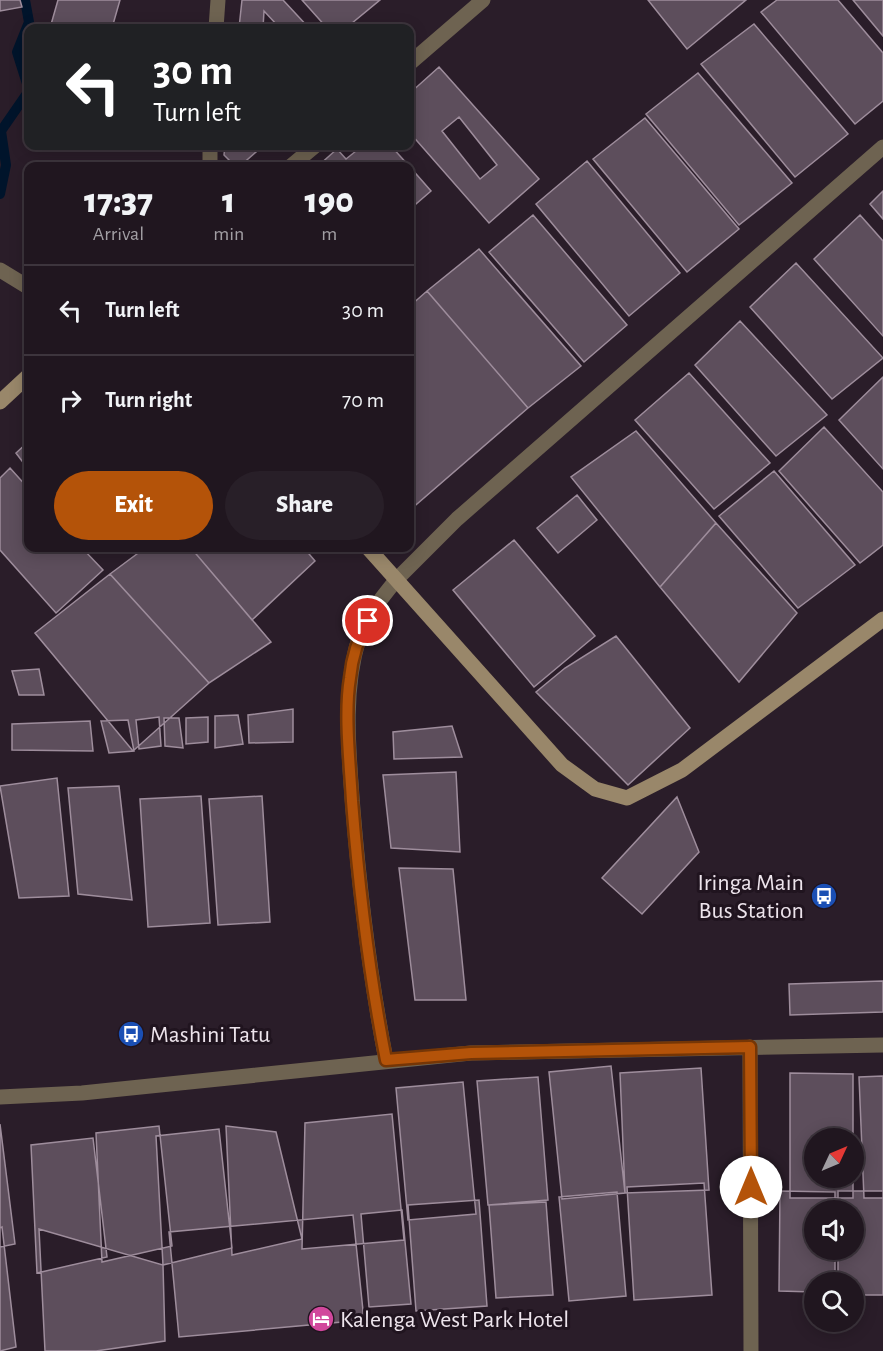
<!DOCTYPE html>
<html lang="en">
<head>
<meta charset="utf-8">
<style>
	:root { --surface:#20161f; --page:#281f28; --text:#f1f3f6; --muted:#a29fa4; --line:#3d353d; --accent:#b45309 }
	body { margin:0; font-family:"Alegreya Sans",sans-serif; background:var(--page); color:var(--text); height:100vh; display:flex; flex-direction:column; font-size:22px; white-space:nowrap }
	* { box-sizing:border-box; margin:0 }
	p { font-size:20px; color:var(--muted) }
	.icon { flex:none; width:33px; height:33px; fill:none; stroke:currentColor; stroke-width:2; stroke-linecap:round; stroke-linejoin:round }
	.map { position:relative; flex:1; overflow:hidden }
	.side { position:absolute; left:24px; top:162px; width:390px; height:390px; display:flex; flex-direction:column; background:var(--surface); border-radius:12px; box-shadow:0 3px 15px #0003,0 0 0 2px var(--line) }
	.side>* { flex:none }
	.banner { position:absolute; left:24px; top:24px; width:390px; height:126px; border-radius:12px; box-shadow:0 3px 15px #0003,0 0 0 2px var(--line); background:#202124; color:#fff; overflow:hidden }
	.needle { width:39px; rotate:46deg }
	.buttons { position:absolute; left:804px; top:1128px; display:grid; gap:12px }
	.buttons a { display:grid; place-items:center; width:60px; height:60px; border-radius:50%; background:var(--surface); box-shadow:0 3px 15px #0003,0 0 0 2px var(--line); font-size:30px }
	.pin { position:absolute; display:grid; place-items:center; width:51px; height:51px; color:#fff; margin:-26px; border:3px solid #fff; border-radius:50%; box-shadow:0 2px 6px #0007 }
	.me { position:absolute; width:66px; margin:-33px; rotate:0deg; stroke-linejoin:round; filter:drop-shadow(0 0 4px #0008) }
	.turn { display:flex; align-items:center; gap:21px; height:126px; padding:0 30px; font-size:27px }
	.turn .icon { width:78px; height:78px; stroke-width:2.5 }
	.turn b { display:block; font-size:42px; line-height:51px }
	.eta { display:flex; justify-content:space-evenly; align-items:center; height:102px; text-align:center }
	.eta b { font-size:36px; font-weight:800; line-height:42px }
	.action { display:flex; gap:12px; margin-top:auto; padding:12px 30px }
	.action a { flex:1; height:69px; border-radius:36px; background:var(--accent); color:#fff; font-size:24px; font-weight:800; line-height:69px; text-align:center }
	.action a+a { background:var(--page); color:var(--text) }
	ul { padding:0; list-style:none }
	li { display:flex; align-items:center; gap:18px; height:90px; padding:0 30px; border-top:2px solid var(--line) }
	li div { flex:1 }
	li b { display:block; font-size:22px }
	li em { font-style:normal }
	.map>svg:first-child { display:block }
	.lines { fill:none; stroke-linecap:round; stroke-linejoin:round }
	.stream { stroke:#00142b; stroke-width:10 }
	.building { fill:#5d4e5c; stroke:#9e8d9c; stroke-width:1.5; fill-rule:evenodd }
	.lane { stroke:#6e6351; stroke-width:15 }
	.street { stroke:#6e6351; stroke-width:15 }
	.secondary { stroke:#99876a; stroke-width:15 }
	.route-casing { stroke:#753606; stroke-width:15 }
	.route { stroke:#b45309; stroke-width:10 }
	.labels { text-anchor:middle; stroke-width:6; stroke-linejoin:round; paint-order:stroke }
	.poi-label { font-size:24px; fill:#ede4ec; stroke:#20141f; text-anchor:start }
</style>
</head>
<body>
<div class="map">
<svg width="883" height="1351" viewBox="0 0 883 1351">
	<rect width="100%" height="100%" fill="#2a1d29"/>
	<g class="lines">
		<path class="stream" d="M 25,0 L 29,22 L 17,52 L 28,87
			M 0,194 L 6,165 L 1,131 L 28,92"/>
	</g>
	<path class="building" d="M 0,0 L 20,0 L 22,7 L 0,11 Z
		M 58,0 L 120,0 L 112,28 L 50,28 Z
		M 242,0 L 283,0 L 309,28 L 273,28 L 277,25 L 264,11 L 263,28 L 239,28 Z
		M 302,0 L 380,0 L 346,28 L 327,28 Z
		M 648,0 L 746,0 L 687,49 Z
		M 777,0 L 838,0 L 883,53 L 883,101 L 855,124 L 761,12 Z
		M 853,0 L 883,0 L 883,36 Z
		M 754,24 L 848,134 L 795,177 L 701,64 Z
		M 439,67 L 539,179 L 489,223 L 410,133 L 410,93 ZM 459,117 L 497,165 L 480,179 L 442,131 Z
		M 698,73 L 792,183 L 739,225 L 646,114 Z
		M 645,118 L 739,229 L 687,272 L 593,159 Z
		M 225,146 L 263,146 L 240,166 L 235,166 L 224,155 Z
		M 352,146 L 391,146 L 409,166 L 318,166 L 337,149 L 346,159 L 356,151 Z
		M 587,161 L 680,273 L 629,316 L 536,204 Z
		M 410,167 L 431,191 L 410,209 Z
		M 883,191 L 883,219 L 870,204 Z
		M 533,215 L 627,325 L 584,362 L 489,252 Z
		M 860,215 L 883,241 L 883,336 L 814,259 Z
		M 479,249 L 581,366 L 528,408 L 427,291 Z
		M 796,263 L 883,358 L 832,399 L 750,307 Z
		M 427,291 L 528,408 L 410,510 L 410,306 Z
		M 740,321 L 827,415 L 776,456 L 695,365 Z
		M 689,373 L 770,463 L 714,509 L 635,420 Z
		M 883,377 L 883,469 L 839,420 Z
		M 824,427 L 883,492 L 883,545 L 860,563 L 779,471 Z
		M 636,431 L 716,523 L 660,587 L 571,477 Z
		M 28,442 L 28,469 L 16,453 Z
		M 10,468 L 28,488 L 28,548 L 82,548 L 103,570 L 56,613 L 0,550 L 0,478 Z
		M 774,471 L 855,565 L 798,608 L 719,516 Z
		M 577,495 L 597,520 L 558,553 L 537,528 Z
		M 716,523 L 797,613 L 739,682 L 660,587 Z
		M 514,540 L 595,636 L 534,687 L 453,590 Z
		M 145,548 L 191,548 L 271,642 L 209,683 L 110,574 Z
		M 191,548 L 304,548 L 315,561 L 252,620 Z
		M 110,574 L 209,683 L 133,751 L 35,633 Z
		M 616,636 L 690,728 L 628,785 L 536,692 L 565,668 Z
		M 39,669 L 44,695 L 19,695 L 12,671 Z
		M 293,709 L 293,742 L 249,743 L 248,715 Z
		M 238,715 L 243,744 L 215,748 L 215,716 Z
		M 159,717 L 161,746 L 139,749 L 136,720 Z
		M 208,717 L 208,742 L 186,744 L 186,718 Z
		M 164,718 L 179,718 L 183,748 L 165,746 Z
		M 128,720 L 134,751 L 109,753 L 101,721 Z
		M 90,721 L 93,751 L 12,750 L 12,724 Z
		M 452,726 L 462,757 L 394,759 L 393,732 Z
		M 456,772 L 460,852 L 391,848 L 383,775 Z
		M 57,778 L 69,896 L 19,898 L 0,786 Z
		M 119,786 L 132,900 L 78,894 L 68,788 Z
		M 201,796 L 210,923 L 148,927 L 140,799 Z
		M 262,796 L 270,922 L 218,925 L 209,799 Z
		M 677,797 L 699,852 L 642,914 L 602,878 Z
		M 399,868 L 453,869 L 466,1000 L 415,1000 Z
		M 883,981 L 883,1012 L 790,1015 L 789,984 Z
		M 611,1066 L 625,1193 L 562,1199 L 549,1072 Z
		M 701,1068 L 709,1190 L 625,1193 L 620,1073 Z
		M 790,1073 L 853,1074 L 853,1138 L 814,1138 L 814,1178 L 853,1178 L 853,1198 L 790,1198 Z
		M 883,1076 L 883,1198 L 864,1198 L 859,1077 Z
		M 538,1077 L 548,1200 L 488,1205 L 477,1081 Z
		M 463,1082 L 476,1214 L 408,1220 L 396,1088 Z
		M 392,1114 L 404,1240 L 302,1249 L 305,1123 Z
		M 0,1124 L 15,1244 L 0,1247 Z
		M 159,1126 L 172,1246 L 102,1262 L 96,1133 Z
		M 226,1126 L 276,1132 L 302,1239 L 232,1255 Z
		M 219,1129 L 232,1248 L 163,1265 L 156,1136 Z
		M 93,1138 L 107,1257 L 37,1273 L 31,1145 Z
		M 704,1183 L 712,1295 L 634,1300 L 627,1187 Z
		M 780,1191 L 835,1192 L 835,1210 L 814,1210 L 814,1250 L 835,1250 L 835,1282 L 814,1282 L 814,1292 L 779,1291 Z
		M 838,1191 L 883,1191 L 883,1295 L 854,1295 L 854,1282 L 838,1282 L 838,1250 L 854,1250 L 854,1210 L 838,1210 Z
		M 617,1192 L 626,1296 L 569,1301 L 559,1197 Z
		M 479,1200 L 487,1306 L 416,1311 L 408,1205 Z
		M 546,1202 L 553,1295 L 496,1298 L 489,1205 Z
		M 402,1210 L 411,1304 L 369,1307 L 361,1214 Z
		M 353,1215 L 364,1320 L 179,1337 L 169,1232 Z
		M 2,1227 L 16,1347 L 0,1351 L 0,1228 Z
		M 39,1229 L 163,1265 L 165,1341 L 96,1351 L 45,1351 Z"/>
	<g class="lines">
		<path class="lane" d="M 386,1060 C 370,977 360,895 353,810 C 349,754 342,693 359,638 C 365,617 383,597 396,580"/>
		<path class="street" d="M 216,28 L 218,0
			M 410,63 L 483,0
			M 210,146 L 210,166
			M 291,166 L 315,146
			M 0,270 L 28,287
			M 396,580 L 457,519 L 883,147
			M 750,1047 L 751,1351
			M 0,1097 L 82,1093 L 471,1053 L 883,1045"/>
		<path class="secondary" d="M 0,402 L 28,376
			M 368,548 L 562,765 L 595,789 L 627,798 L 682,770 L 883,619"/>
	</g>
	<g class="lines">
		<g class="route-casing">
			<path id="route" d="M 368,621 C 358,638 352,658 350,678 C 344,714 350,764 352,801 C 359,889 369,974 386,1060 L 471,1053 L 750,1047 L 751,1187"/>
		</g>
		<use href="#route" class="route"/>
	</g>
	<defs>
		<g id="bus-disc" transform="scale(1.35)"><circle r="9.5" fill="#1a4fb4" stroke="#20141f"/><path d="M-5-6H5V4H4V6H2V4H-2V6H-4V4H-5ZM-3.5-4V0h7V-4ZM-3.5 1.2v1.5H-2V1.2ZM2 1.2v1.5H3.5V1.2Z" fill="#fff"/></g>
		<g id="hotel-disc" transform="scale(1.35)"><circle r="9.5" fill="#d1479c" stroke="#20141f"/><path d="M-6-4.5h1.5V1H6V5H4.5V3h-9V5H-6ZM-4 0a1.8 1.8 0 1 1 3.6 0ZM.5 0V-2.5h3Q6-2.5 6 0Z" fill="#fff"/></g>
	</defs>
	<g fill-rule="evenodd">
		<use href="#bus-disc" x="824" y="896"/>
		<use href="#bus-disc" x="131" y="1034"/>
		<use href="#hotel-disc" x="321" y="1319"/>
	</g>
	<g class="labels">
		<g class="poi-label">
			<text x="804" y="890" text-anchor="end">Iringa Main<tspan x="804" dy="28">Bus Station</tspan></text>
			<text x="150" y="1042">Mashini Tatu</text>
			<text x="340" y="1327">Kalenga West Park Hotel</text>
		</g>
	</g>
</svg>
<div class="buttons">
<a><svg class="needle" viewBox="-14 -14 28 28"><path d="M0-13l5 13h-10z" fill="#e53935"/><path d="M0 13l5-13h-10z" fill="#a29fa4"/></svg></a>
<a><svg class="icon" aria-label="sound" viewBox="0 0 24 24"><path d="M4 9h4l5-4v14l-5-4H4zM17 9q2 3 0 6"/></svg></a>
<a><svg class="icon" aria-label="search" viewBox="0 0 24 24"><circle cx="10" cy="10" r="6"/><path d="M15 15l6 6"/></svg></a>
</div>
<div class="pin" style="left:368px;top:621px;background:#d93025"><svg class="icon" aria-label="arrive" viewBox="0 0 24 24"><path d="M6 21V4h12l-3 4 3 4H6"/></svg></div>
<svg class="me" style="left:751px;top:1187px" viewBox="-20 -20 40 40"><circle r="19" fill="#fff"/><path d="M0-13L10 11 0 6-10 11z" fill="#b45309"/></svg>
<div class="banner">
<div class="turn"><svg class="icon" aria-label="left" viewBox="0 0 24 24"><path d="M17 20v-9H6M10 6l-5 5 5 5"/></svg><div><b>30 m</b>Turn left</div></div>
</div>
<section class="side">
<div class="eta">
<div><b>17:37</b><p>Arrival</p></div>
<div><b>1</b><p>min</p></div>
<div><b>190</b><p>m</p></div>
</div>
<ul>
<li><svg class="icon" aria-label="left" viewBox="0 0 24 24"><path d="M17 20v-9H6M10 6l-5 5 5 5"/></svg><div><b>Turn left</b></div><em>30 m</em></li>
<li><svg class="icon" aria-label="right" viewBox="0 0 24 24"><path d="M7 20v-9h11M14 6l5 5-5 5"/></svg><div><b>Turn right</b></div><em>70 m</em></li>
</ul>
<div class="action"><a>Exit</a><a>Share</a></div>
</section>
</div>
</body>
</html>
